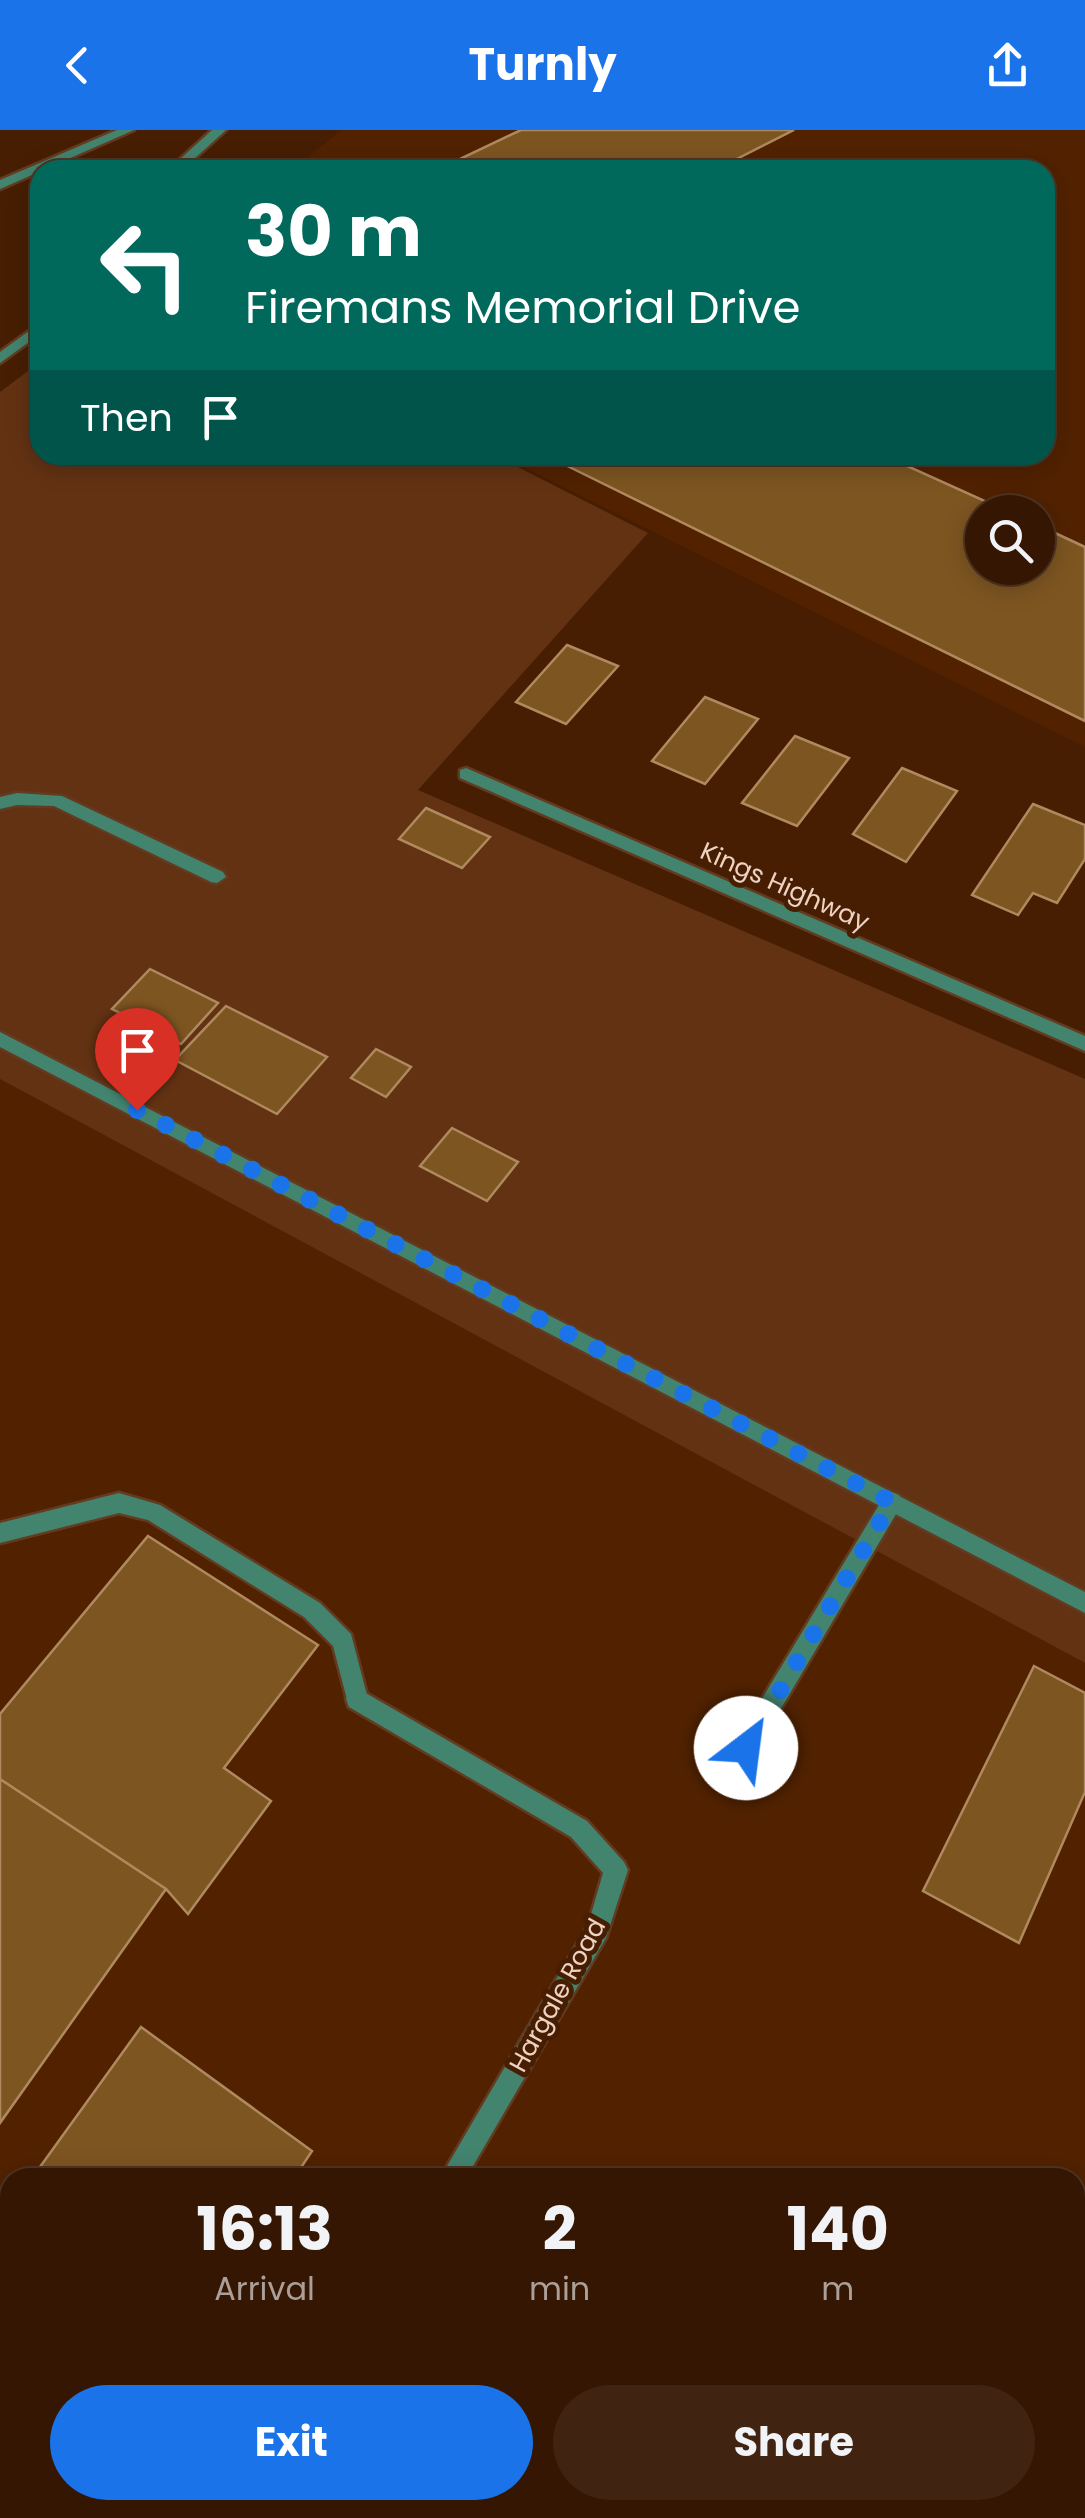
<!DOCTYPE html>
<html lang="en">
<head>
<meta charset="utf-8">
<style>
	:root { --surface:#351602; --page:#402311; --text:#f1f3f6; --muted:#aa9f99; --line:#4f3524; --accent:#1a73e8 }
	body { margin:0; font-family:Poppins,sans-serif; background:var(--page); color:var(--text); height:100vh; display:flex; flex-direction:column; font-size:38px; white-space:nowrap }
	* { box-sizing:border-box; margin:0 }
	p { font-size:32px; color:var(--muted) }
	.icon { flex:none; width:55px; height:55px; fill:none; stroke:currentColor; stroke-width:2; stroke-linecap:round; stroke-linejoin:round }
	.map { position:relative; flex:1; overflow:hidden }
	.drawer { position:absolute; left:0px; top:2038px; width:1085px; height:352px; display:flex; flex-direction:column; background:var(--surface); border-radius:30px 30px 0 0; box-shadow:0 5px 25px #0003,0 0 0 2px var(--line) }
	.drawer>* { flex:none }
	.hud { position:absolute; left:30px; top:30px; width:1025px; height:305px; border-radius:30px; box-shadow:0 5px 25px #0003,0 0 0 2px var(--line); background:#00695c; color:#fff; overflow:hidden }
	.controls { position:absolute; left:965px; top:365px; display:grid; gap:20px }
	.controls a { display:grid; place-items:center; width:90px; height:90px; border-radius:50%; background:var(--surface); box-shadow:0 5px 25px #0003,0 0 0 2px var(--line); font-size:50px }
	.pin { position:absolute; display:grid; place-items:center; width:85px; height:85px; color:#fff; margin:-102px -42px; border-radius:50% 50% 50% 0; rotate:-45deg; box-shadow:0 0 10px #0007 }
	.pin .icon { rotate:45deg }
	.me { position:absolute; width:110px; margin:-55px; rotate:30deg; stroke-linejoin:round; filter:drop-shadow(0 0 8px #0008) }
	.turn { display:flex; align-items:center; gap:35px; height:210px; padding:0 50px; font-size:45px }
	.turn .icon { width:130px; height:130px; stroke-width:2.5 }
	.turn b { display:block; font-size:70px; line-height:85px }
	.then { display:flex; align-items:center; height:95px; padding:0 50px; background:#0003; gap:20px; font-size:38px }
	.eta { display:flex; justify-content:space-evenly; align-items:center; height:170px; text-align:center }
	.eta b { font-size:60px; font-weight:700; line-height:70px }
	.button { display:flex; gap:20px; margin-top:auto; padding:20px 50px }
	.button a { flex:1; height:115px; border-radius:60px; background:var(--accent); color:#fff; font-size:40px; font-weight:700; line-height:115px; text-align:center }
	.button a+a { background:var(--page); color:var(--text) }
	header { display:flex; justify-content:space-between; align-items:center; height:130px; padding:0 50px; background:var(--accent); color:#fff; font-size:45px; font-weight:700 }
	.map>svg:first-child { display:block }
	.built { fill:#522200; fill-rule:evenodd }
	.green { fill:#633213 }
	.building { fill:#7d5521; stroke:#af8a5f; stroke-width:2.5 }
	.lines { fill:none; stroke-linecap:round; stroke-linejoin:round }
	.service-casing { stroke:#623b21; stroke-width:5 }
	.minor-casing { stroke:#623b21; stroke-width:5 }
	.service { fill:#43846f; fill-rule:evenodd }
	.minor { fill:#43846f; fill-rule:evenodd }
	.route { stroke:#1a73e8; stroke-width:18; stroke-dasharray:0 32.4 }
	.labels { text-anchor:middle; stroke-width:10; stroke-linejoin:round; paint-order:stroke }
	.street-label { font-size:25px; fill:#eed2c3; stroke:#471e02 }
</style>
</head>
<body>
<header><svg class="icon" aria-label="back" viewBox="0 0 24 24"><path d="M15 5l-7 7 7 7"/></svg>Turnly<svg class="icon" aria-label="share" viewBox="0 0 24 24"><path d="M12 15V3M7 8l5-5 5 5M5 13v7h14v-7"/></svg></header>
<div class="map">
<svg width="1085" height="2388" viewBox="0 0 1085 2388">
	<rect width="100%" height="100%" fill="#471e02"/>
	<path class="built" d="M 341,0 L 1085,0 L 1085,617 L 499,325 L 1045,325 L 1045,40 L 292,40 ZM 982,382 L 1038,382 L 1038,438 L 982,438 Z
		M 0,949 L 1085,1533 L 1085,2388 L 0,2388 ZM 10,2048 L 1075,2048 L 1075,2380 L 10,2380 Z"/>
	<path class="green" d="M 40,232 L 40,325 L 494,325 L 648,403 L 418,660 L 1085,949 L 1085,1533 L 0,949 L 0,262 Z"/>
	<path class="building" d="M 521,0 L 794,0 L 715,40 L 437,40 Z
		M 545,325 L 883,325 L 1009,382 L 982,382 L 982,438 L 1038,438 L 1038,395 L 1085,417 L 1085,591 Z
		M 567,515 L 618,536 L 566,594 L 516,572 Z
		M 705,567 L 758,589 L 705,654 L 652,631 Z
		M 795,606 L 849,628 L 797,696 L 742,673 Z
		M 902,638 L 957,661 L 906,732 L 853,704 Z
		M 1033,674 L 1085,695 L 1085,729 L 1057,773 L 1033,763 L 1018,785 L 972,765 Z
		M 426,678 L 490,707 L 462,738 L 399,709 Z
		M 150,839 L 218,873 L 181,914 L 112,879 Z
		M 226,876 L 327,927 L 277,984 L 175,930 Z
		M 376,919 L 411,937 L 386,967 L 351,948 Z
		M 452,998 L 518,1032 L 487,1071 L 420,1036 Z
		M 148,1406 L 318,1515 L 224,1638 L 271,1671 L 188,1784 L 166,1759 L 0,1649 L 0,1584 Z
		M 1034,1536 L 1085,1563 L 1085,1662 L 1019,1813 L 923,1761 Z
		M 0,1649 L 166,1759 L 0,1993 Z
		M 141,1897 L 312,2021 L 294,2048 L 32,2048 Z
		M 10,2078 L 10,2380 L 124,2380 L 119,2388 L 0,2388 L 0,2092 Z"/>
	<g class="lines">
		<g class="service-casing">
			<path id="service" d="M 117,0 L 134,0 L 0,59 L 0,50 Z
				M 212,0 L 226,0 L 182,40 L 168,40 Z
				M 40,193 L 40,204 L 0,233 L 0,222 Z
				M 17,663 L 62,666 L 223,742 L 226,747 L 217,753 L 211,752 L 54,676 L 17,675 L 0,679 L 0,667 Z
				M 892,1362 L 899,1365 L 903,1372 L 899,1379 L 753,1626 L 745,1629 L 737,1626 L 734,1618 L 737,1610 L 885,1365 Z
				M 119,1363 L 160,1375 L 320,1473 L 351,1504 L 368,1569 L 365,1577 L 357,1580 L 349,1577 L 333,1516 L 304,1487 L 148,1390 L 119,1383 L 0,1413 L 0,1393 Z"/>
		</g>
		<g class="minor-casing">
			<path id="minor" d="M 466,638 L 1085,906 L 1085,921 L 460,648 L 460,640 Z
				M 0,902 L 1085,1462 L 1085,1483 L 0,917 Z
				M 357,1558 L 587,1691 L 624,1732 L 628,1740 L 606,1808 L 466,2048 L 440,2048 L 588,1795 L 603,1743 L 571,1707 L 349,1577 L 346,1569 L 349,1561 Z
				M 246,2380 L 274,2380 L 272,2388 L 244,2388 Z"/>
		</g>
		<use href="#service" class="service"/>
		<use href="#minor" class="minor"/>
	</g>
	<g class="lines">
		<path class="route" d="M 137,980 L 892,1372 L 746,1618"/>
	</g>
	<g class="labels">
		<g class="street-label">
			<text transform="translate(785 756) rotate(24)" y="9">Kings Highway</text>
			<text transform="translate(557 1865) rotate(-61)" y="9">Hargale Road</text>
		</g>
	</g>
</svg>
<div class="controls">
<a><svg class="icon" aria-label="search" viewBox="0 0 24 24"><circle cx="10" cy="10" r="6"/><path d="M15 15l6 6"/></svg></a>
</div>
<div class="pin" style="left:137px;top:980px;background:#d93025"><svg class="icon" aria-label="arrive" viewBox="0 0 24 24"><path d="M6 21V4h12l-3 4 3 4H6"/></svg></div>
<svg class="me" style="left:746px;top:1618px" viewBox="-20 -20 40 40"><circle r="19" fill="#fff"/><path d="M0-13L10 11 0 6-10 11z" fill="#1a73e8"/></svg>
<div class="hud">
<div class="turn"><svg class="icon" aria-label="left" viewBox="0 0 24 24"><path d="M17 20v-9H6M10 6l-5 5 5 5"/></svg><div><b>30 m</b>Firemans Memorial Drive</div></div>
<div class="then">Then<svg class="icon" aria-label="arrive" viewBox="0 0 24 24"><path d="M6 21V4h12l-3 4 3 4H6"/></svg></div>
</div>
<section class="drawer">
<div class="eta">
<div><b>16:13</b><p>Arrival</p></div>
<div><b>2</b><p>min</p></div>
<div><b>140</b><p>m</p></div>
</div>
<div class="button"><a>Exit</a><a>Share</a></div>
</section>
</div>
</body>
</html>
